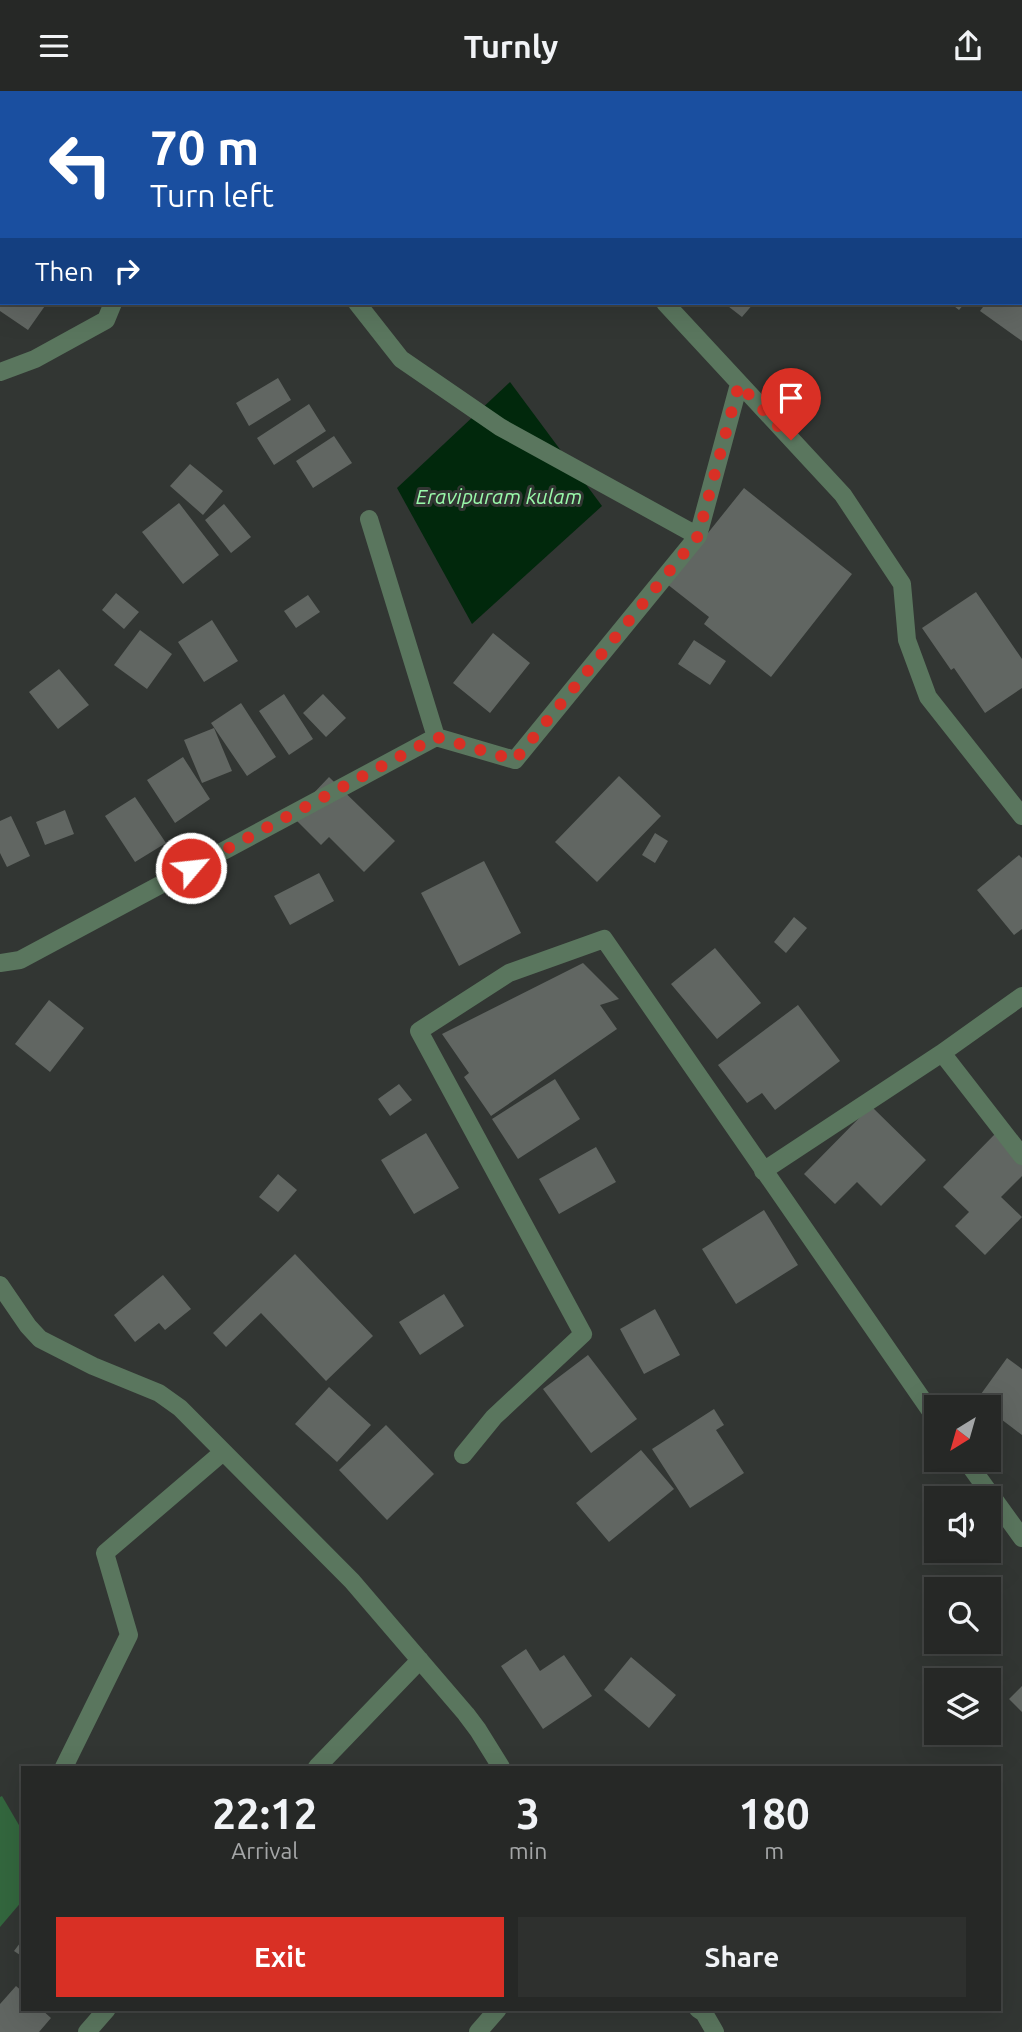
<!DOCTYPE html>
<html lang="en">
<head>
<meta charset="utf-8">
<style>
	:root { --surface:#262826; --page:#2e302e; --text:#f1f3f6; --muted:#a4a6a7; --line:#424443; --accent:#d93025 }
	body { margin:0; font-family:Ubuntu,sans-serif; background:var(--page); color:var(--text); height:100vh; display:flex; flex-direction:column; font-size:26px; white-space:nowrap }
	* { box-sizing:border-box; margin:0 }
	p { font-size:23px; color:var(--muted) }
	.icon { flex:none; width:38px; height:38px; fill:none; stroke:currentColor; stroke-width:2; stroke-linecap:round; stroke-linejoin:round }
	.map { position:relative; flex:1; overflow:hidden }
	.sheet { position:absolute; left:21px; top:1675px; width:980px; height:245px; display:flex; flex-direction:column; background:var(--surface); border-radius:0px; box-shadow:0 7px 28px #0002,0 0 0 2px var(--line) }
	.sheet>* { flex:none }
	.guide { position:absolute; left:0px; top:0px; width:1022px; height:214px; box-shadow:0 7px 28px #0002,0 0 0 2px var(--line); background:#1a4fa0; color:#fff; overflow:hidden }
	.needle { width:46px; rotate:217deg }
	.buttons { position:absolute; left:924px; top:1304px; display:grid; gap:14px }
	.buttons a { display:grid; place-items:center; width:77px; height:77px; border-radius:0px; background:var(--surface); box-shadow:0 7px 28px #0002,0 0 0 2px var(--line); font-size:35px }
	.pin { position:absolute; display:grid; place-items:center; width:60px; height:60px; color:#fff; margin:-72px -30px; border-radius:50% 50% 50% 0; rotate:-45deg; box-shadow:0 0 7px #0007 }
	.pin .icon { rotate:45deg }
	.me { position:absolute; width:77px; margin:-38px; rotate:62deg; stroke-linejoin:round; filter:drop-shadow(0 0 5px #0008) }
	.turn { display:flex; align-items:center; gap:24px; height:147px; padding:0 35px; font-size:32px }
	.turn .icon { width:91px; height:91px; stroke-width:2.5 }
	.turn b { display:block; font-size:49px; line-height:60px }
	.then { display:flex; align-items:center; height:66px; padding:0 35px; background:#0003; gap:14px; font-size:26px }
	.eta { display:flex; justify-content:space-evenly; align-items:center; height:119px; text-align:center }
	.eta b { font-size:42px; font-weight:600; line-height:49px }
	.button { display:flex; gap:14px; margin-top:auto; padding:14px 35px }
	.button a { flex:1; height:80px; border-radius:0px; background:var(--accent); color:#fff; font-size:28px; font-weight:600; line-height:80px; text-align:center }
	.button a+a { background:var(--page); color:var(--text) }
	header { display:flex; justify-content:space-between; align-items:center; height:91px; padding:0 35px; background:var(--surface); font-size:32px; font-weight:600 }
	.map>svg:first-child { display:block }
	.built { fill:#364037 }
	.green { fill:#33673e }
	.water { fill:#01280c }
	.building { fill:#616662 }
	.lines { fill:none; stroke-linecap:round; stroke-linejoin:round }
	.minor { stroke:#5a765e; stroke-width:18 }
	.route { stroke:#d93025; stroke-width:12; stroke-dasharray:0 21.6 }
	.labels { text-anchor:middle; stroke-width:6; stroke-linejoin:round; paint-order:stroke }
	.water-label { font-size:21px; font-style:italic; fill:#99f9aa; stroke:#323633 }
</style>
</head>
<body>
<header><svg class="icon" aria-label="menu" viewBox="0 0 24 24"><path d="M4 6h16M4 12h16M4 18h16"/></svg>Turnly<svg class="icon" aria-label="share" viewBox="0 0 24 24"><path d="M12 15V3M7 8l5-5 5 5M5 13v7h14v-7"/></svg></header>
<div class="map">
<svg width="1022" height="1941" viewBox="0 0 1022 1941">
	<rect width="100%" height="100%" fill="#323633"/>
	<path class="built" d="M 885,0 L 1022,0 L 1022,125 L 1020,2 Z"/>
	<path class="green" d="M 2,1705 L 23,1741 L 23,1809 L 0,1836 L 0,1706 Z"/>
	<path class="water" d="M 510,291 L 602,415 L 472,533 L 397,397 Z"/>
	<path class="building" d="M 0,212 L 47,212 L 28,239 L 0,220 Z
		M 724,212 L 754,212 L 742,226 Z
		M 950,212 L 965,212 L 959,219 Z
		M 986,212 L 1022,212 L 1022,250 L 980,220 Z
		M 278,287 L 291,309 L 249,335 L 236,312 Z
		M 309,313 L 326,340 L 274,374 L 257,347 Z
		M 334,345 L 352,372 L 313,397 L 296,370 Z
		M 190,373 L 223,400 L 203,424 L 170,395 Z
		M 744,397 L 852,483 L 771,586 L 704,533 L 709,526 L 667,493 Z
		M 179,412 L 219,464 L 183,493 L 142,441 Z
		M 224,413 L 251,446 L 231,462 L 205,429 Z
		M 976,501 L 1022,568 L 1022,597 L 985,622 L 954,577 L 951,579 L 922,537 Z
		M 116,502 L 139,521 L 124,538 L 102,519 Z
		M 308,504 L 320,521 L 296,537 L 284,520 Z
		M 212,529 L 238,570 L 204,591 L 178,551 Z
		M 140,539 L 172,563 L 147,598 L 114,574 Z
		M 493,542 L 530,572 L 490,622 L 453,592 Z
		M 694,549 L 726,570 L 710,594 L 678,573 Z
		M 59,578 L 89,614 L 58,638 L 29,601 Z
		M 284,603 L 313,648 L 289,664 L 259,620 Z
		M 323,603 L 346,627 L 326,646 L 303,622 Z
		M 241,612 L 276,666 L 247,685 L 211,632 Z
		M 214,637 L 232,680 L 202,692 L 184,649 Z
		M 183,666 L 210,708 L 175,732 L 147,689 Z
		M 619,685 L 661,725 L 597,791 L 555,751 Z
		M 329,686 L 395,750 L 364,781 L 329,746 L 321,754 L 292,725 Z
		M 135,706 L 166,752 L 135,771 L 105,725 Z
		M 65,719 L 74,743 L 45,754 L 36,731 Z
		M 11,725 L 30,765 L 7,776 L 0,762 L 0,730 Z
		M 655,742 L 668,750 L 655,772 L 642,764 Z
		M 1019,764 L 1022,767 L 1022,838 L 1014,844 L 977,799 Z
		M 484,770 L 521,842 L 459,875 L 421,802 Z
		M 319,782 L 334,810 L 290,834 L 274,805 Z
		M 794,826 L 807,837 L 786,862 L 774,851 Z
		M 715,857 L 761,912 L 717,948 L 671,893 Z
		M 583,872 L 619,908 L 600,914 L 617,938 L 491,1025 L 464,986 L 469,982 L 442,943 Z
		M 49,909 L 84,937 L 50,981 L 15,953 Z
		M 798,914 L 840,970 L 775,1019 L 762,1002 L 747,1012 L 718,974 Z
		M 555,988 L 580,1028 L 518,1068 L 492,1028 Z
		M 399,993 L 412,1009 L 390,1025 L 378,1008 Z
		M 871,1015 L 926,1069 L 881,1115 L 857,1091 L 835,1113 L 804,1083 Z
		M 426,1042 L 459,1097 L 414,1123 L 381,1069 Z
		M 995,1043 L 1022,1069 L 1022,1085 L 1001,1106 L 1022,1126 L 985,1164 L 955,1135 L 969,1121 L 943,1096 Z
		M 596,1056 L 616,1091 L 559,1123 L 539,1088 Z
		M 278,1083 L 297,1099 L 278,1121 L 259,1106 Z
		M 764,1119 L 798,1174 L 736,1213 L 702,1158 Z
		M 295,1163 L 373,1245 L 326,1290 L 261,1222 L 226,1256 L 213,1242 Z
		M 163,1184 L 191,1218 L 165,1239 L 159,1232 L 135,1251 L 114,1224 Z
		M 444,1203 L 464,1235 L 420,1264 L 399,1231 Z
		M 655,1218 L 680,1264 L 644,1283 L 620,1238 Z
		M 588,1264 L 637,1328 L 591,1362 L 543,1298 Z
		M 1007,1267 L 1022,1278 L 1022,1344 L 989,1319 L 989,1316 L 984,1316 L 976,1310 Z
		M 329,1296 L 371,1334 L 337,1371 L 295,1333 Z
		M 714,1318 L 724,1334 L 716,1339 L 744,1382 L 690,1417 L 652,1358 Z
		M 386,1334 L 434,1383 L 387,1429 L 339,1379 Z
		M 641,1359 L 674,1398 L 609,1451 L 576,1412 Z
		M 526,1558 L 540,1580 L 564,1564 L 592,1605 L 543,1638 L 501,1575 Z
		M 631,1566 L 676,1604 L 649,1637 L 604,1599 Z
		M 1022,1595 L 1022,1621 L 1009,1608 Z
		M 23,1848 L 23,1866 L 14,1860 Z
		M 16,1895 L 23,1901 L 23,1918 L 41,1918 L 51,1927 L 39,1941 L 0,1941 L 0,1913 Z"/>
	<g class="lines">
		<path class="minor" d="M 560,0 L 561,2
			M 861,0 L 863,2
			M 918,0 L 919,2
			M 1020,68 L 1022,69
			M 1020,125 L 1022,126
			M 357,212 L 401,268 L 500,336 L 698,445
			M 665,212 L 843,404 L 902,493 L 907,549 L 928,606 L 1022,725
			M 0,281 L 35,268 L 106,229 L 113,212
			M 436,646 L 515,669 L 698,445 L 739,293
			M 0,872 L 20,869 L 436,646 L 369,428
			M 1022,905 L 942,962 L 1022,1065
			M 763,1080 L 942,962
			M 0,1194 L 28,1235 L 40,1248 L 93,1275 L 159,1302 L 180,1317 L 352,1490 L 466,1623 L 478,1639 L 501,1676
			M 463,1364 L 494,1326 L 583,1243 L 419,940 L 509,882 L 604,848 L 936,1328
			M 965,1368 L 1022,1447
			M 64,1676 L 129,1544 L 105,1462 L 223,1361
			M 317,1676 L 420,1569
			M 698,1918 L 704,1922 L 715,1941
			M 87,1941 L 107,1918
			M 478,1941 L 498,1918"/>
	</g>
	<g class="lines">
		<path class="route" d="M 191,777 L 436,646 L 515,669 L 698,445 L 739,293 L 791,349"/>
	</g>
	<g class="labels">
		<g class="water-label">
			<text x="499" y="413">Eravipuram kulam</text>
		</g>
	</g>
</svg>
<div class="buttons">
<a><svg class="needle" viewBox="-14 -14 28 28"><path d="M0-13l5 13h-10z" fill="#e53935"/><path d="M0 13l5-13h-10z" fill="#a4a6a7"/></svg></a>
<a><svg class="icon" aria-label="sound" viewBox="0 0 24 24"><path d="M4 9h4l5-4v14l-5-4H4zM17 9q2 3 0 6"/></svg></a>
<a><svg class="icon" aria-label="search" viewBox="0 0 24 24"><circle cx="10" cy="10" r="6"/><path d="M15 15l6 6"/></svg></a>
<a><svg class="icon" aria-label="layers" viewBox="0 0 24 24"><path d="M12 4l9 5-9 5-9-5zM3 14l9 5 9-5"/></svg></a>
</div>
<div class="pin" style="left:791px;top:349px;background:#d93025"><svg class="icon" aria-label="arrive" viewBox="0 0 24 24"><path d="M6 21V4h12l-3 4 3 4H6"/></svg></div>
<svg class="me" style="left:191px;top:777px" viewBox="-20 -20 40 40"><circle r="17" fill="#d93025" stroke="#fff" stroke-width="3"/><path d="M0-11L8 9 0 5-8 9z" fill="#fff"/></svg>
<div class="guide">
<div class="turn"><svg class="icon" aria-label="left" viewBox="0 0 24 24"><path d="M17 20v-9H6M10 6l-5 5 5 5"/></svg><div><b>70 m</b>Turn left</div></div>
<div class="then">Then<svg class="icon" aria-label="right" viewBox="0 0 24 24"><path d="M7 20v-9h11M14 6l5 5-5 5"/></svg></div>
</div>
<section class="sheet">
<div class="eta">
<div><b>22:12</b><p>Arrival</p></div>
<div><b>3</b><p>min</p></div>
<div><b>180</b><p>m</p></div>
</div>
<div class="button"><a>Exit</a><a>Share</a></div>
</section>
</div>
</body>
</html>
